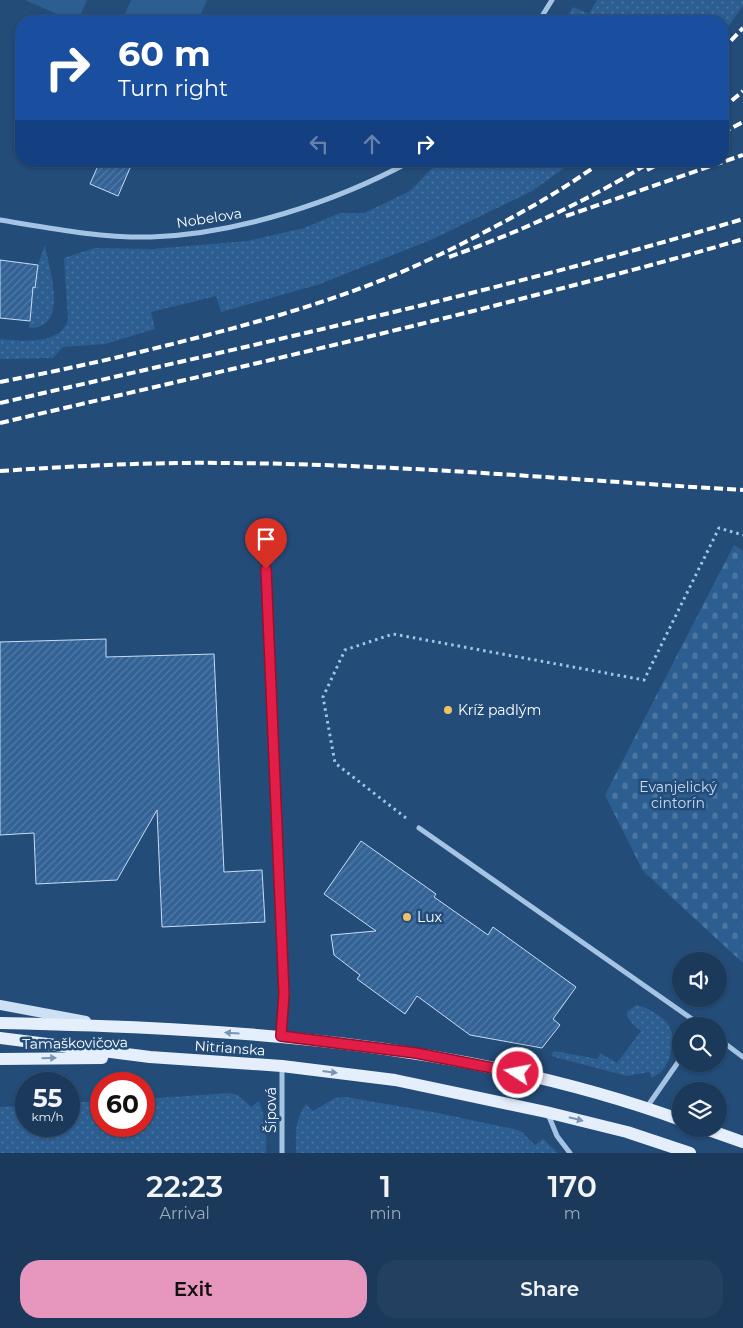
<!DOCTYPE html>
<html lang="en">
<head>
<meta charset="utf-8">
<style>
	:root { --surface:#1a395b; --page:#234061; --text:#f1f3f6; --muted:#9facbb; --line:#385371; --accent:#e797bd }
	body { margin:0; font-family:Montserrat,sans-serif; background:var(--page); color:var(--text); height:100vh; display:flex; flex-direction:column; font-size:19px; white-space:nowrap }
	* { box-sizing:border-box; margin:0 }
	p { font-size:16px; color:var(--muted) }
	.icon { flex:none; width:28px; height:28px; fill:none; stroke:currentColor; stroke-width:2; stroke-linecap:round; stroke-linejoin:round }
	.map { position:relative; height:1153px; overflow:hidden }
	.sheet { display:flex; flex-direction:column; background:var(--surface); flex:1 }
	.sheet>* { flex:none }
	.hud { position:absolute; left:15px; top:15px; width:714px; height:152px; border-radius:20px; box-shadow:0 1px 4px #0004,0 0 0 1px var(--line); background:#1a4fa0; color:#fff; overflow:hidden }
	.controls { position:absolute; left:672px; top:952px; display:grid; gap:10px }
	.controls a { display:grid; place-items:center; width:55px; height:55px; border-radius:50%; background:var(--surface); box-shadow:0 1px 4px #0004,0 0 0 1px var(--line); font-size:25px }
	.speed { position:absolute; left:15px; top:1072px; display:flex; gap:10px; font-size:25px; font-weight:700; text-align:center }
	.speed>* { display:grid; place-content:center; width:65px; height:65px; border-radius:50%; background:var(--surface); box-shadow:0 1px 4px #0004,0 0 0 1px var(--line); line-height:1 }
	.speed small { font-size:12px; font-weight:400 }
	.speed .limit { border:8px solid #d22; background:#fff; color:#111 }
	.pin { position:absolute; display:grid; place-items:center; width:42px; height:42px; color:#fff; margin:-51px -21px; border-radius:50% 50% 50% 0; rotate:-45deg; box-shadow:0 0 5px #0007 }
	.pin .icon { rotate:45deg }
	.me { position:absolute; width:55px; margin:-28px; rotate:281deg; stroke-linejoin:round; filter:drop-shadow(0 0 4px #0008) }
	.turn { display:flex; align-items:center; gap:18px; height:105px; padding:0 20px; font-size:22px }
	.turn .icon { width:65px; height:65px; stroke-width:2.5 }
	.turn b { display:block; font-size:35px; line-height:42px }
	.lanes { display:flex; align-items:center; height:48px; padding:0 20px; background:#0003; justify-content:center; gap:25px; direction:ltr }
	.lanes .off { opacity:.35 }
	.eta { display:flex; justify-content:space-evenly; align-items:center; height:85px; text-align:center }
	.eta b { font-size:30px; font-weight:600; line-height:35px }
	.action { display:flex; gap:10px; margin-top:auto; padding:10px 20px }
	.action a { flex:1; height:58px; border-radius:20px; background:var(--accent); color:#111; font-size:20px; font-weight:600; line-height:58px; text-align:center }
	.action a+a { background:var(--page); color:var(--text) }
	.map>svg:first-child { display:block }
	.grass { fill:url(#grass-dots) }
	.cemetery { fill:url(#cemetery-stones) }
	.park { fill:#2d5e91 }
	.building { fill:url(#building-hatch); stroke:#c7ddf4 }
	.lines { fill:none; stroke-linecap:round; stroke-linejoin:round }
	.path { stroke:#a5c4e4; stroke-width:3; stroke-dasharray:2.5 4; stroke-linecap:butt }
	.lane { stroke:#a5c4e4; stroke-width:4 }
	.street { stroke:#a5c4e4; stroke-width:5 }
	.secondary { stroke:#cee0f4; stroke-width:10 }
	.primary { stroke:#e5effc; stroke-width:12 }
	.rail { stroke:#fff; stroke-width:4; stroke-dasharray:9 4; stroke-linecap:butt }
	.oneway { fill:#7a95b4 }
	.route-casing { stroke:#92132f; stroke-width:12 }
	.route { stroke:#e11d48; stroke-width:9 }
	.poi-dot { fill:#efc267; stroke:#234c79; stroke-width:2 }
	.labels { text-anchor:middle; stroke-width:5; stroke-linejoin:round; paint-order:stroke }
	.street-label { font-size:14px; fill:#fff; stroke:#234c79 }
	.poi-label { font-size:14px; fill:#fff; stroke:#234c79; text-anchor:start }
	.park-label { font-size:14px; fill:#c7ddf4; stroke:#234c79 }
</style>
</head>
<body>
<div class="map">
<svg width="743" height="1153" viewBox="0 0 743 1153">
	<defs>
		<pattern id="grass-dots" width="8" height="8" patternUnits="userSpaceOnUse" patternTransform="scale(1.25)"><rect width="8" height="8" fill="#2d5e91"/><path d="M2 2h.1M6 6h.1" fill="none" stroke="#4c76a2" stroke-width="1.8" stroke-linecap="round"/></pattern>
		<pattern id="cemetery-stones" width="16" height="16" patternUnits="userSpaceOnUse" patternTransform="scale(1.25)"><rect width="16" height="16" fill="#2d5e91"/><path d="M2 7V4a2 2 0 0 1 4 0v3zM10 15v-3a2 2 0 0 1 4 0v3z" fill="#4c76a2"/></pattern>
		<pattern id="building-hatch" width="6" height="6" patternUnits="userSpaceOnUse" patternTransform="scale(1.25)"><rect width="6" height="6" fill="#336396"/><path d="M-1 1l2-2M0 6l6-6M5 7l2-2" fill="none" stroke="#527aa6"/></pattern>
	</defs>
	<rect width="100%" height="100%" fill="#234c79"/>
	<path class="grass" d="M 597,0 L 743,0 L 743,6 L 723,34 L 722,21 L 565,21 L 573,7 L 589,14 Z
		M 439,161 L 574,161 L 532,191 L 433,239 L 320,284 L 221,312 L 216,296 L 151,312 L 155,329 L 105,344 L 63,347 L 53,358 L 0,359 L 0,339 C 20,341 62,346 68,319 L 64,258 L 95,248 L 152,249 L 247,241 L 304,228 L 340,213 L 364,213 L 410,191 Z
		M 45,245 C 49,270 70,328 29,328 L 32,298 L 21,285 L 35,287 L 38,265 Z
		M 636,1005 C 647,1007 663,1016 669,1026 C 676,1037 671,1061 662,1071 C 659,1074 656,1075 652,1078 L 649,1072 L 627,1076 L 551,1056 L 554,1051 L 598,1059 L 600,1053 L 617,1063 L 641,1031 C 635,1026 627,1021 627,1012 Z
		M 229,1093 L 238,1095 L 251,1107 L 259,1101 C 266,1119 267,1134 266,1153 L 0,1153 L 0,1107 L 26,1106 L 26,1126 L 69,1126 L 69,1103 L 101,1101 L 101,1126 L 144,1126 L 144,1099 Z
		M 346,1097 L 438,1113 L 514,1129 L 522,1132 L 535,1145 L 543,1139 L 558,1153 L 296,1153 C 296,1132 294,1122 306,1104 L 313,1111 L 335,1098 Z"/>
	<path class="cemetery" d="M 734,545 L 743,551 L 743,963 L 643,871 L 605,795 Z"/>
	<path class="park" d="M 25,0 L 87,0 L 78,21 L 73,21 Z
		M 131,0 L 207,0 L 198,21 L 122,21 Z"/>
	<path class="building" d="M 100,161 L 133,161 L 118,196 L 90,184 Z
		M 0,260 L 38,265 L 35,288 L 33,287 L 30,321 L 0,318 Z
		M 106,639 L 106,657 L 214,654 L 224,872 L 262,870 L 265,922 L 162,927 L 157,810 L 117,880 L 36,884 L 34,833 L 0,835 L 0,642 Z
		M 361,841 L 436,894 L 434,897 L 488,935 L 493,927 L 576,987 L 553,1019 L 560,1025 L 542,1048 L 470,1035 L 417,996 L 405,1014 L 357,979 L 360,975 L 334,955 L 331,935 L 376,931 L 324,894 Z"/>
	<g class="lines">
		<path class="path" d="M 406,818 L 335,763 L 323,697 L 345,650 L 393,634 L 644,680 L 719,528 L 743,535"/>
		<path class="lane" d="M 266,569 L 284,994 L 281,1034"/>
		<path class="street" d="M 539,21 L 552,0
			M 0,220 C 49,228 100,238 151,237 C 237,234 336,202 411,161
			M 419,828 L 702,1026
			M 719,1039 L 743,1057
			M 647,1107 L 681,1058
			M 548,1114 L 557,1136 L 570,1153
			M 282,1153 L 282,1066"/>
		<path class="secondary" d="M 0,1005 L 86,1021"/>
		<path class="primary" d="M 0,1023 C 229,1028 463,1041 681,1120
			M 0,1038 L 150,1057 L 282,1066 L 395,1080 L 546,1112 L 627,1132 L 690,1153
			M 0,1059 L 102,1058
			M 706,1129 L 743,1142"/>
		<path class="rail" d="M 722,50 L 743,28
			M 722,109 L 743,91
			M 722,133 L 743,122
			M 647,170 L 665,161
			M 566,216 L 743,155
			M 449,257 C 520,232 588,201 652,161
			M 0,382 C 63,370 126,356 188,340 C 259,322 329,302 397,274 C 425,262 452,249 479,235 C 521,213 564,190 602,161
			M 0,403 C 248,346 499,292 743,219
			M 0,423 C 167,384 335,346 501,304 C 582,283 663,263 743,239
			M 0,471 C 75,466 151,462 226,463 C 399,464 571,480 743,490"/>
	</g>
	<defs><path id="oneway-solid" d="M-6-.8H1V-3.2L6.5 0L1 3.2V.8H-6Z" transform="scale(1.25)"/></defs>
	<g class="oneway">
		<use href="#oneway-solid" transform="translate(232 1033) rotate(-176)"/>
		<use href="#oneway-solid" transform="translate(49 1058) rotate(-1)"/>
		<use href="#oneway-solid" transform="translate(330 1072) rotate(7)"/>
		<use href="#oneway-solid" transform="translate(576 1119) rotate(14)"/>
	</g>
	<g class="lines">
		<g class="route-casing">
			<path id="route" d="M 266,569 L 284,994 L 281,1036 L 416,1053 L 518,1073"/>
		</g>
		<use href="#route" class="route"/>
	</g>
	<g class="poi-dot">
		<circle cx="448" cy="710" r="5"/>
		<circle cx="407" cy="917" r="5"/>
	</g>
	<g class="labels">
		<g class="street-label">
			<text transform="translate(209 218) rotate(-9)" y="5">Nobelova</text>
			<text transform="translate(75 1043) rotate(-1)" y="5">Tamaškovičova</text>
			<text transform="translate(230 1048) rotate(4)" y="5">Nitrianska</text>
			<text transform="translate(271 1110) rotate(-90)" y="5">Šípová</text>
		</g>
		<g class="poi-label">
			<text x="458" y="715">Kríž padlým</text>
			<text x="417" y="922">Lux</text>
		</g>
		<g class="park-label">
			<text x="678" y="792">Evanjelický<tspan x="678" dy="16">cintorín</tspan></text>
		</g>
	</g>
</svg>
<div class="controls">
<a><svg class="icon" aria-label="sound" viewBox="0 0 24 24"><path d="M4 9h4l5-4v14l-5-4H4zM17 9q2 3 0 6"/></svg></a>
<a><svg class="icon" aria-label="search" viewBox="0 0 24 24"><circle cx="10" cy="10" r="6"/><path d="M15 15l6 6"/></svg></a>
<a><svg class="icon" aria-label="layers" viewBox="0 0 24 24"><path d="M12 4l9 5-9 5-9-5zM3 14l9 5 9-5"/></svg></a>
</div>
<div class="speed"><div>55<small>km/h</small></div><div class="limit">60</div></div>
<div class="pin" style="left:266px;top:569px;background:#d93025"><svg class="icon" aria-label="arrive" viewBox="0 0 24 24"><path d="M6 21V4h12l-3 4 3 4H6"/></svg></div>
<svg class="me" style="left:518px;top:1073px" viewBox="-20 -20 40 40"><circle r="17" fill="#e11d48" stroke="#fff" stroke-width="3"/><path d="M0-11L8 9 0 5-8 9z" fill="#fff"/></svg>
<div class="hud">
<div class="turn"><svg class="icon" aria-label="right" viewBox="0 0 24 24"><path d="M7 20v-9h11M14 6l5 5-5 5"/></svg><div><b>60 m</b>Turn right</div></div>
<div class="lanes"><svg class="icon off" aria-label="left" viewBox="0 0 24 24"><path d="M17 20v-9H6M10 6l-5 5 5 5"/></svg><svg class="icon off" aria-label="ahead" viewBox="0 0 24 24"><path d="M12 20V5M6 11l6-6 6 6"/></svg><svg class="icon" aria-label="right" viewBox="0 0 24 24"><path d="M7 20v-9h11M14 6l5 5-5 5"/></svg></div>
</div>
</div>
<section class="sheet">
<div class="eta">
<div><b>22:23</b><p>Arrival</p></div>
<div><b>1</b><p>min</p></div>
<div><b>170</b><p>m</p></div>
</div>
<div class="action"><a>Exit</a><a>Share</a></div>
</section>
</body>
</html>
